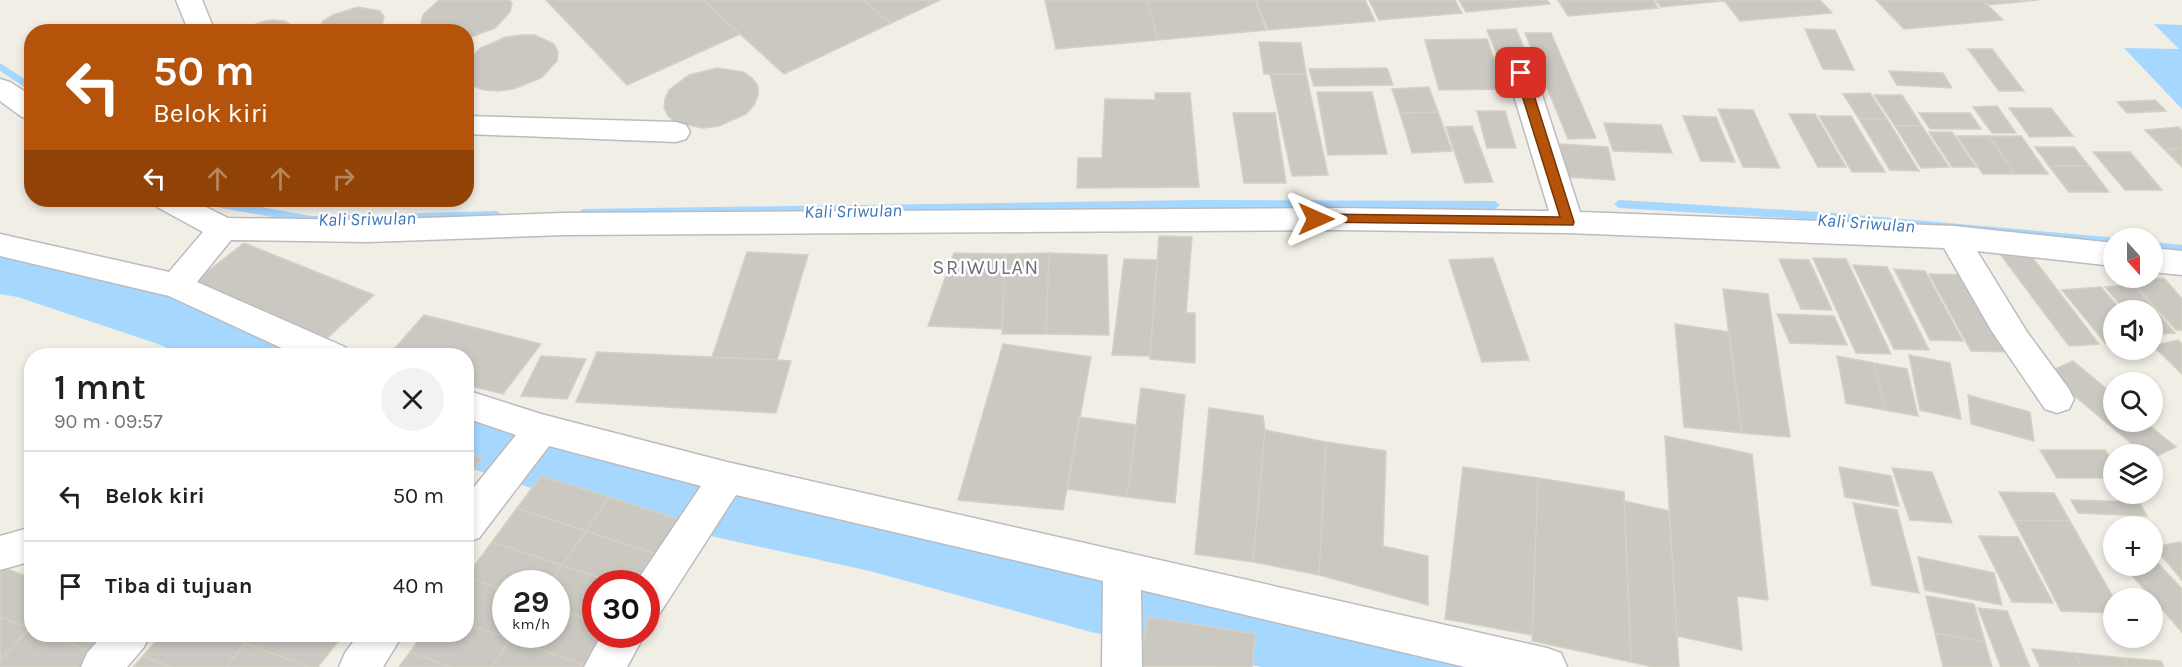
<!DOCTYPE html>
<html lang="id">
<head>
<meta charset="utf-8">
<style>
	:root { --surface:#fff; --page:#f2f2f2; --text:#202124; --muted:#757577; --line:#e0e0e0 }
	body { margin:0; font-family:Karla,sans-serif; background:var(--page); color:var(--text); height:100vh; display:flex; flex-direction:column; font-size:22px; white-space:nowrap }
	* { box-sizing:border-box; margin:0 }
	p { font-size:20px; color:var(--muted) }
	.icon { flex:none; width:33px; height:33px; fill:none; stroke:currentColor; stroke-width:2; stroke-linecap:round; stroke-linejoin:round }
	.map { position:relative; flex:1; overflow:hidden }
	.sheet { position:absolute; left:24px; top:348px; width:450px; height:294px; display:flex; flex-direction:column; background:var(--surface); border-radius:24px; box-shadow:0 3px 9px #0003 }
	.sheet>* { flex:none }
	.hud { position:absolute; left:24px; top:24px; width:450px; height:183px; border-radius:24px; box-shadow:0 3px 9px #0003; background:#b45309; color:#fff; overflow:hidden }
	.needle { width:39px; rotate:159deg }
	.controls { position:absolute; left:2103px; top:228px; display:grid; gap:12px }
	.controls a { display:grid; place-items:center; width:60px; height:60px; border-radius:50%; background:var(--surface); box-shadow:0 3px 9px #0003; font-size:30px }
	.speed { position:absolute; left:492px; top:570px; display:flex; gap:12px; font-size:30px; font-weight:700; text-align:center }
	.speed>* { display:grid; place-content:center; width:78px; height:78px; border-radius:50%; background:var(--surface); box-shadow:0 3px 9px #0003; line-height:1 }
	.speed small { font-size:15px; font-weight:400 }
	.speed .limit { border:9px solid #d22; background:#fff; color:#111 }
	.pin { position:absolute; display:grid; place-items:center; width:51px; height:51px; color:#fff; margin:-26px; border-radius:12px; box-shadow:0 3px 9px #0006 }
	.me { position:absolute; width:66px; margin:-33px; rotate:90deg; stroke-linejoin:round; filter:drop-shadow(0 0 4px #0008) }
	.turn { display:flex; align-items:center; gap:21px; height:126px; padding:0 30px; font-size:27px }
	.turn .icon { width:78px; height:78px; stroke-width:2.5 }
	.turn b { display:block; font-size:42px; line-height:51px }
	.lanes { display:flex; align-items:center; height:57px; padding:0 30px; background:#0003; justify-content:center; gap:30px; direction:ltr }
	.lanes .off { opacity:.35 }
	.round { display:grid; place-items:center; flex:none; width:63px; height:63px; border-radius:32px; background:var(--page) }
	.summary { display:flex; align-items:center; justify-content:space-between; height:102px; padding:0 30px }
	h1 { font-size:36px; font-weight:600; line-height:45px }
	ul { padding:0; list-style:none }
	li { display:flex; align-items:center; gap:18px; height:90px; padding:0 30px; border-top:2px solid var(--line) }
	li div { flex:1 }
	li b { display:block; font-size:22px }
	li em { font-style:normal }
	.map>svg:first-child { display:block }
	.water { fill:#a6d7ff }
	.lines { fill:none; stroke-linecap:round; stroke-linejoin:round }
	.stream { fill:#a6d7ff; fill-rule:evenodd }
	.river { fill:#a6d7ff; fill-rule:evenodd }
	.building { fill:#cbc8c2; stroke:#d5d0c2; stroke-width:1.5 }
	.minor-casing { stroke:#b9bcc1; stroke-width:3 }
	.minor { fill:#fff; fill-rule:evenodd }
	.route { fill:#b45309; stroke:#753606; stroke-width:1.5 }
	.labels { text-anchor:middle; stroke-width:5; stroke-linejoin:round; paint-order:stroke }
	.water-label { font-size:18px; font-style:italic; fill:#3b76b8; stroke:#fff }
	.quarter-label { font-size:20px; letter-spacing:1.5px; fill:#6d7378; stroke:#fff }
</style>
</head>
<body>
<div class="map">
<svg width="2182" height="667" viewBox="0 0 2182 667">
	<rect width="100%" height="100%" fill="#f0eee5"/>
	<path class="water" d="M 2154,24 L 2182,25 L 2182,109 L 2124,48 L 2179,49 Z"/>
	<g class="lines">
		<path class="stream" d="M 0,63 L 32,84 L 32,92 L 0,71 Z
			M 208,200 L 221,200 L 311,216 L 497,211 L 503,215 L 497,219 L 311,224 L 221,208 L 209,203 Z
			M 1198,200 L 1495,201 L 1500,205 L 1495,209 L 1198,208 L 583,217 L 577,213 L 583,209 Z
			M 1619,200 L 1834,213 L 2118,238 L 2114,238 L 2114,245 L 1834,221 L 1619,208 L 1614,204 Z
			M 2152,242 L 2182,245 L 2182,253 L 2152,250 Z"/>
		<path class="river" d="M 0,242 L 22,246 L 208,304 L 285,336 L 295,356 L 185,356 L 158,344 L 18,297 L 0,294 Z
			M 466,403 L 616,447 L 870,499 L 1091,554 L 1264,587 L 1418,625 L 1449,637 L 1462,667 L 1262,667 L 1091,632 L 870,571 L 616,515 L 466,467 Z"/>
	</g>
	<path class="building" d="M 439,0 L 510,0 L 512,4 L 510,12 L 495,28 L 466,39 L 466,32 L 424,30 L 421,23 L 423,15 Z
		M 546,0 L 703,0 L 740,34 L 627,85 Z
		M 703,0 L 863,0 L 891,23 L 784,74 Z
		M 863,0 L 940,0 L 891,23 Z
		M 1045,0 L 1147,0 L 1158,40 L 1056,49 Z
		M 1147,0 L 1255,0 L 1266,30 L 1158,40 Z
		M 1256,0 L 1365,0 L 1375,21 L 1268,30 Z
		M 1369,0 L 1455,0 L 1462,13 L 1379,20 Z
		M 1459,0 L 1547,0 L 1550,4 L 1466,12 Z
		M 1558,0 L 1653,0 L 1658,8 L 1568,16 Z
		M 1655,0 L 1722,0 L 1723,1 L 1661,7 Z
		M 1724,0 L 1820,0 L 1832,13 L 1740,21 Z
		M 1876,0 L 1982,0 L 2003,20 L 1904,29 Z
		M 1982,0 L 2038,0 L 1987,5 Z
		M 358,7 L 380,11 L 384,17 L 382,25 L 376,32 L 317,32 L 323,21 L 333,15 Z
		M 272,20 L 284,21 L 292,25 L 296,32 L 239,32 L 258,23 Z
		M 1516,29 L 1530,62 L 1500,62 L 1487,30 Z
		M 1805,29 L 1835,30 L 1854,70 L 1823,69 Z
		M 1525,33 L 1551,33 L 1596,138 L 1568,139 Z
		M 521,35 L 535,35 L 554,44 L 558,52 L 557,61 L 541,78 L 513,89 L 498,91 L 484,90 L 473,86 L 466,80 L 466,62 L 481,48 L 506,37 Z
		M 1487,39 L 1504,89 L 1439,90 L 1425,40 Z
		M 1259,42 L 1301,43 L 1306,74 L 1264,74 Z
		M 1968,49 L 1992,49 L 2024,91 L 1999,91 Z
		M 717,68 L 743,72 L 752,78 L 758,86 L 758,95 L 754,105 L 746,114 L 719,126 L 703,128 L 677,123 L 668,116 L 664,108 L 665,99 L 669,90 L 689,75 Z
		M 1387,68 L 1393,85 L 1314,86 L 1309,69 Z
		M 1889,71 L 1943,73 L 1952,88 L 1897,85 Z
		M 1270,74 L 1306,74 L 1328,175 L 1292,176 Z
		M 1429,87 L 1438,112 L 1400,113 L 1392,89 Z
		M 1317,92 L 1372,92 L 1387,154 L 1328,155 Z
		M 1155,93 L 1190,93 L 1199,187 L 1077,188 L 1078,158 L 1102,158 L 1105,99 L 1155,100 Z
		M 1870,93 L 1887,119 L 1859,119 L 1843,94 Z
		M 1874,95 L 1902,95 L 1922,126 L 1895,126 Z
		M 2155,100 L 2166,111 L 2127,113 L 2117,102 Z
		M 1997,106 L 2016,133 L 1992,133 L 1973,107 Z
		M 2009,108 L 2051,108 L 2073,136 L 2030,137 Z
		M 1718,109 L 1753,110 L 1780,168 L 1743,167 Z
		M 1477,111 L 1505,111 L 1516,148 L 1487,148 Z
		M 1438,112 L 1452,151 L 1412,153 L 1400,113 Z
		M 1233,113 L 1275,113 L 1286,183 L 1244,183 Z
		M 1919,113 L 1970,113 L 1981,129 L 1930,129 Z
		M 1789,114 L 1815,114 L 1846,167 L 1818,167 Z
		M 1683,116 L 1716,117 L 1735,162 L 1701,161 Z
		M 1819,116 L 1851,116 L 1885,172 L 1852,172 Z
		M 1859,119 L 1887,119 L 1919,171 L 1890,170 Z
		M 1604,123 L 1661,125 L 1672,153 L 1613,151 Z
		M 1472,126 L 1493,182 L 1465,183 L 1446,127 Z
		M 1895,126 L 1922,126 L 1949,167 L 1921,168 Z
		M 2179,127 L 2182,131 L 2182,148 L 2165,150 L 2145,130 Z
		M 1929,132 L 1952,132 L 1976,167 L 1952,167 Z
		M 1957,136 L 1989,136 L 2015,174 L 1983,174 Z
		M 1989,136 L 2021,136 L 2048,174 L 2015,174 Z
		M 1560,144 L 1608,147 L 1615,180 L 1566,177 Z
		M 2035,147 L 2074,147 L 2089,166 L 2049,166 Z
		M 2182,148 L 2182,167 L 2165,150 Z
		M 2093,152 L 2130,152 L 2162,190 L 2125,190 Z
		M 2049,166 L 2089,166 L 2109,192 L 2069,192 Z
		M 1159,236 L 1192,237 L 1186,313 L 1195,313 L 1195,363 L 1150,359 Z
		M 244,243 L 374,295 L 326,339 L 193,283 Z
		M 2026,249 L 2099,344 L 2069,346 L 1997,250 Z
		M 747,252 L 808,255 L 777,360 L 712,357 Z
		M 954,253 L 1005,254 L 1002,329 L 928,326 Z
		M 1049,253 L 1107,255 L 1109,335 L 1046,334 Z
		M 1049,253 L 1046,334 L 1002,334 L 1005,254 Z
		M 1493,258 L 1529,360 L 1482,362 L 1449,260 Z
		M 1813,258 L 1846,259 L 1891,354 L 1856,353 Z
		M 1124,259 L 1157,260 L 1150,356 L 1112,355 Z
		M 1779,259 L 1809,260 L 1832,310 L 1801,309 Z
		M 1853,265 L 1887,267 L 1929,350 L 1894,349 Z
		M 1894,269 L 1925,271 L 1963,341 L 1930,340 Z
		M 1929,274 L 1970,275 L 2013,352 L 1971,351 Z
		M 2164,278 L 2182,299 L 2182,330 L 2176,330 L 2132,281 Z
		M 2134,285 L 2175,333 L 2152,335 L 2152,310 L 2125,310 L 2105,287 Z
		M 2101,287 L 2121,310 L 2114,310 L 2114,343 L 2105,343 L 2062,290 Z
		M 1723,289 L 1768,294 L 1790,437 L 1742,433 Z
		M 1777,314 L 1834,316 L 1847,345 L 1790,343 Z
		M 424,315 L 541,344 L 503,394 L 466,385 L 466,356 L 388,356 Z
		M 1675,324 L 1729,332 L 1742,433 L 1684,427 Z
		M 2178,340 L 2182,344 L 2182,374 L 2153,346 Z
		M 1003,344 L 1091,357 L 1063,510 L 958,500 Z
		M 597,352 L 777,360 L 791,361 L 776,413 L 576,402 Z
		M 1909,355 L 1950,363 L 1961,419 L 1920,410 Z
		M 541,356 L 586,359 L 567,399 L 521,396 Z
		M 1837,356 L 1874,363 L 1885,410 L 1846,403 Z
		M 2073,361 L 2114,395 L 2114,422 L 2145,422 L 2176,447 L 2152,458 L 2152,454 L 2144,454 L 2047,373 Z
		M 1874,363 L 1907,369 L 1918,416 L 1885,410 Z
		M 1141,388 L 1185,395 L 1175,503 L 1127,497 Z
		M 1968,395 L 2030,412 L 2034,441 L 1971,424 Z
		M 1209,408 L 1263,416 L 1265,430 L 1253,562 L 1195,554 Z
		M 1079,417 L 1136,425 L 1127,497 L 1068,489 Z
		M 1265,430 L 1326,442 L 1319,575 L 1253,562 Z
		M 1665,436 L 1752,454 L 1768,600 L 1737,596 L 1742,650 L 1677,636 Z
		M 1326,442 L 1386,451 L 1383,546 L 1428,556 L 1428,605 L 1319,575 Z
		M 2040,450 L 2105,450 L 2114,463 L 2114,478 L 2057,478 Z
		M 466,453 L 483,458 L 466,478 Z
		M 1463,467 L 1538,478 L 1532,635 L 1445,619 Z
		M 1839,467 L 1891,476 L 1899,506 L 1845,497 Z
		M 1892,468 L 1932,472 L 1952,523 L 1910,520 Z
		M 541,476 L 609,497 L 586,531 L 517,508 Z
		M 1538,478 L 1624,492 L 1631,662 L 1532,641 Z
		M 1999,492 L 2054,493 L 2070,521 L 2014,520 Z
		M 609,497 L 678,519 L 656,554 L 586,531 Z
		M 2071,500 L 2139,502 L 2147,516 L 2078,513 Z
		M 1624,501 L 1669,511 L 1679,667 L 1652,667 L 1631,662 Z
		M 1853,503 L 1897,510 L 1919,593 L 1872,585 Z
		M 517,508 L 586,531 L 562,565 L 492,542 Z
		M 2014,520 L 2070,521 L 2114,599 L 2114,613 L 2061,611 Z
		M 586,531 L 656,554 L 637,584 L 618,584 L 562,565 Z
		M 1979,536 L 2018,537 L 2053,603 L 2012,602 Z
		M 492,542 L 562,565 L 549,584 L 506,584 L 506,591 L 466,577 Z
		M 2180,542 L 2182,545 L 2182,580 L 2154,547 Z
		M 1918,557 L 1994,573 L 2002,605 L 1925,590 Z
		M 2158,563 L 2182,589 L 2182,632 L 2128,571 Z
		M 562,565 L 618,584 L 596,584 L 596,622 L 556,608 L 556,584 L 549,584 Z
		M 2,567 L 32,578 L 30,628 L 0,617 L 0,569 Z
		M 466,577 L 506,591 L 506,634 L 514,634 L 510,639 L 466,624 Z
		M 1926,596 L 1974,604 L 1985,642 L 1935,633 Z
		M 556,608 L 596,622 L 596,634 L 605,634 L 585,665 L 510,639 L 514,634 L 556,634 Z
		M 1978,608 L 2007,611 L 2030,667 L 2001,667 Z
		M 0,617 L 30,628 L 0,660 Z
		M 1148,617 L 1255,634 L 1252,667 L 1140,666 Z
		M 466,624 L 510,639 L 492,667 L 451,667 L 410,652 L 423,634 L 466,634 Z
		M 30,628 L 32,634 L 47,634 L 97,654 L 85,667 L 0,667 L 0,660 Z
		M 1935,633 L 1985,642 L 1992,667 L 1943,667 Z
		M 47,634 L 115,634 L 97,654 Z
		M 162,634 L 222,634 L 245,643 L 226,667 L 171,667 L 143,656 Z
		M 222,634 L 253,634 L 245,643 Z
		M 253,634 L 344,634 L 318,667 L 309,667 L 245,643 Z
		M 510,639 L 585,665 L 583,667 L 492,667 Z
		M 245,643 L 309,667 L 226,667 Z
		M 2032,649 L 2075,653 L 2081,667 L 2040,667 Z
		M 410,652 L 451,667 L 399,667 Z
		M 2075,653 L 2124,658 L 2128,667 L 2081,667 Z
		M 143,656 L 171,667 L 133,667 Z
		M 2124,658 L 2161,661 L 2164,667 L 2128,667 Z"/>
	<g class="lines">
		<g class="minor-casing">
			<path id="minor" d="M 176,0 L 202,0 L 215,32 L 189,32 Z
				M 1521,64 L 1531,67 L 1535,73 L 1580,212 L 1954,226 L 2114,243 L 2114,266 L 1977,251 L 2027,332 L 2069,389 L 2074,399 L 2069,409 L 2057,413 L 2045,409 L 1991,330 L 1944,248 L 1568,233 L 1339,230 L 563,235 L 368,242 L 231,240 L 197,282 L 345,347 L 349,356 L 299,356 L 169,296 L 0,256 L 0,234 L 169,272 L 203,232 L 157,207 L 153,200 L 192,200 L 228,218 L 368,220 L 563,213 L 1339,208 L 1549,211 L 1507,73 L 1511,67 Z
				M 0,79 L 10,82 L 32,96 L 32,119 L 22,117 L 0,101 Z
				M 466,116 L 676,122 L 686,125 L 690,132 L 686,139 L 676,142 L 466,134 Z
				M 2152,248 L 2182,251 L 2182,275 L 2152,272 Z
				M 466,390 L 541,414 L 727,462 L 1547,648 L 1561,653 L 1567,667 L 1465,667 L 1141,590 L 1142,667 L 1102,667 L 1103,581 L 736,495 L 660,613 L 646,618 L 646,584 L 635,584 L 701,486 L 549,446 L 479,538 L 466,542 L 466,497 L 516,435 L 466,418 Z
				M 32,527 L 32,561 L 0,570 L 0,536 Z
				M 104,634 L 150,634 L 144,647 L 127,667 L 81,667 L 87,653 Z
				M 359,634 L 403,634 L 383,667 L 339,667 L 345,653 Z
				M 602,634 L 645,634 L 627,667 L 584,667 Z"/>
		</g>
		<use href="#minor" class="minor"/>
	</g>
	<path class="route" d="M 1521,69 L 1527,73 L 1574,222 L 1573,225 L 1311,222 L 1309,219 L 1316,214 L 1560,217 L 1515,73 Z"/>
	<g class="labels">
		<g class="water-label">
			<text transform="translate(853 211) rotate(-1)" y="6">Kali Sriwulan</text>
			<text transform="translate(367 219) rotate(-1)" y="6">Kali Sriwulan</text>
			<text transform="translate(1866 223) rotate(4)" y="6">Kali Sriwulan</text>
		</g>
		<g class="quarter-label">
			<text x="986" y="274">SRIWULAN</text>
		</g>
	</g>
</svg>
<div class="controls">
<a><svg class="needle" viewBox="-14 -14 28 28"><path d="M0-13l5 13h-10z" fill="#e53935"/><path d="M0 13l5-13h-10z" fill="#757577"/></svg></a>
<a><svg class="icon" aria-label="sound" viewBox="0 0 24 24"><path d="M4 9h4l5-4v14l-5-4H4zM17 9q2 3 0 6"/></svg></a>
<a><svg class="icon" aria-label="search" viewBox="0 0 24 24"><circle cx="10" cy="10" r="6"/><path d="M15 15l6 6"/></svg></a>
<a><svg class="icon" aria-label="layers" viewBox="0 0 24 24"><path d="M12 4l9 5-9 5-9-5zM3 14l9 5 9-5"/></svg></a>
<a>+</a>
<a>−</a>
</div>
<div class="speed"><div>29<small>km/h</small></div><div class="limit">30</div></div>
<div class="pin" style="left:1521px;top:73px;background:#d93025"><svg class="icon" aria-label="arrive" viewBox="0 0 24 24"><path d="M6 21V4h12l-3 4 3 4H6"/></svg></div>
<svg class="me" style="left:1316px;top:219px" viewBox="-20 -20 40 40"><path d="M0-17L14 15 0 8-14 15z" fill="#b45309" stroke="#fff" stroke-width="4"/></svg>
<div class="hud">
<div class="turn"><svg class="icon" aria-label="left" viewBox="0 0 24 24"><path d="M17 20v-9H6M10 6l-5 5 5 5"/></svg><div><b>50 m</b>Belok kiri</div></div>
<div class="lanes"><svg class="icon" aria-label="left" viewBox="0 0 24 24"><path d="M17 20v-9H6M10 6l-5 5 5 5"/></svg><svg class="icon off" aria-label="ahead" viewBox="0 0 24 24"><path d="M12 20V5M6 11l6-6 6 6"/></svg><svg class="icon off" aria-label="ahead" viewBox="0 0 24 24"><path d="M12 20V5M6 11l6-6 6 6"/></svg><svg class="icon off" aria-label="right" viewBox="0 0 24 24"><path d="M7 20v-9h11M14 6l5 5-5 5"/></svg></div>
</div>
<section class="sheet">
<div class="summary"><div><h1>1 mnt</h1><p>90 m · 09:57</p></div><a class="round"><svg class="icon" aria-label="close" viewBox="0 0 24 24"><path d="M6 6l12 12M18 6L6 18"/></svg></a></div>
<ul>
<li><svg class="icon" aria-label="left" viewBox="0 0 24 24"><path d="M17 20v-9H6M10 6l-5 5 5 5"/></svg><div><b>Belok kiri</b></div><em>50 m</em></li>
<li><svg class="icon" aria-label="arrive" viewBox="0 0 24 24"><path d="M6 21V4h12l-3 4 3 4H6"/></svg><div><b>Tiba di tujuan</b></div><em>40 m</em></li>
</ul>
</section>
</div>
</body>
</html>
